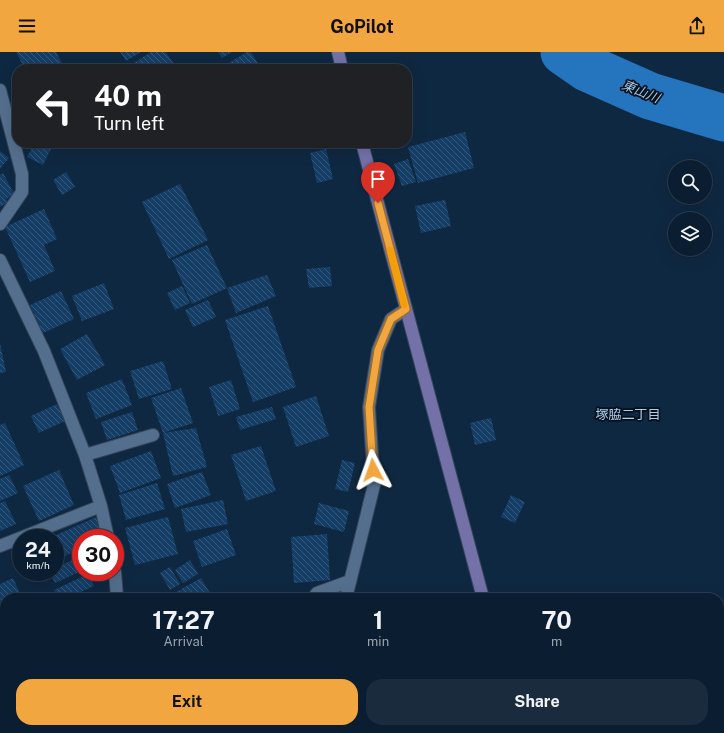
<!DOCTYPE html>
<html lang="en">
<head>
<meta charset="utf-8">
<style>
	:root { --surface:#0b1e31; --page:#192b3d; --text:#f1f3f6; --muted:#9aa2ab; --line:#2b3c4d; --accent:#f1a640 }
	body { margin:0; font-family:"Public Sans","Noto Sans JP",sans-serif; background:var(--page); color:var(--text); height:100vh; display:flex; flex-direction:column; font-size:15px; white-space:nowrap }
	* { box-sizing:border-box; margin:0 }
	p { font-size:13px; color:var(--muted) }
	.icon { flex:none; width:22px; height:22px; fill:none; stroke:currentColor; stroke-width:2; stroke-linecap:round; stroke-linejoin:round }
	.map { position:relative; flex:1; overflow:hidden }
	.side { position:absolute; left:0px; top:541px; width:724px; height:140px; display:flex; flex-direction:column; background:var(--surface); border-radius:16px 16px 0 0; box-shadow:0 4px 16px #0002,0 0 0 1px var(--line) }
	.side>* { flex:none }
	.banner { position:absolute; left:12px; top:12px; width:400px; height:84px; border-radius:16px; box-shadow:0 4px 16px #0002,0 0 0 1px var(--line); background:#202124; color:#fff; overflow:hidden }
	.controls { position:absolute; left:668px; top:108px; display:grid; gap:8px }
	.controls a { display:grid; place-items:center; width:44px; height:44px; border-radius:50%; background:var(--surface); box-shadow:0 4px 16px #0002,0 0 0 1px var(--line); font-size:20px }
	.speed { position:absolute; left:12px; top:477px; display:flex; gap:8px; font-size:20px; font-weight:700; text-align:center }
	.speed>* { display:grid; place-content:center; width:52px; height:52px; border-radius:50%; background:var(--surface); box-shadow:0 4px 16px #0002,0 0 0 1px var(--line); line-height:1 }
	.speed small { font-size:10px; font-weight:400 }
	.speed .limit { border:6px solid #d22; background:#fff; color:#111 }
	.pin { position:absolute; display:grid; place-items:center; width:34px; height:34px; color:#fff; margin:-41px -17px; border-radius:50% 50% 50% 0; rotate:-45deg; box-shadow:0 0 4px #0007 }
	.pin .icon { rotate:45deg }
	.me { position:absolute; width:44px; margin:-22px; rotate:356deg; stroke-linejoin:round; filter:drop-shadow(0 0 3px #0008) }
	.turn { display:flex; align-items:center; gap:14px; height:84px; padding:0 16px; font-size:18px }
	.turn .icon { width:52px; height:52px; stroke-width:2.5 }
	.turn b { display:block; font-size:28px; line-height:34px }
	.eta { display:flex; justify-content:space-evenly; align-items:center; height:68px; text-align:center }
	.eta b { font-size:24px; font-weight:700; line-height:28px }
	.button { display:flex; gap:8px; margin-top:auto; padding:8px 16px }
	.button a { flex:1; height:46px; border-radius:16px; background:var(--accent); color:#111; font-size:16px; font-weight:700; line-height:46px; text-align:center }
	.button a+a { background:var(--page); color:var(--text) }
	header { display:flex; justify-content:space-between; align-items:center; height:52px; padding:0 16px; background:var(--accent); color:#111; font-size:18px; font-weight:700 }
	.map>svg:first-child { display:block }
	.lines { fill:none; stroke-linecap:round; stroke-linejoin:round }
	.river { stroke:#2474be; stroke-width:47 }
	.building { fill:url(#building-back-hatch) }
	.street-casing { stroke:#35455a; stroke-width:14 }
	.secondary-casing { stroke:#35455a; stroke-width:14 }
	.street { stroke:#546f8d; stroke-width:12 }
	.secondary { stroke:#7371a8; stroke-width:12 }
	.route-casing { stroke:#9d6c2a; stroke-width:10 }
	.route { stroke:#f1a640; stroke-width:7 }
	.slow { stroke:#f59e0b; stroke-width:7 }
	.labels { text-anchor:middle; stroke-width:3.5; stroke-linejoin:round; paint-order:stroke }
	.water-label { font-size:13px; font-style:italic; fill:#a6caf0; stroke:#06111c }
	.neighbourhood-label { font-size:13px; fill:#afceef; stroke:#06111c }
</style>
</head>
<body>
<header><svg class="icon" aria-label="menu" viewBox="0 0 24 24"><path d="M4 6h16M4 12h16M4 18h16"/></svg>GoPilot<svg class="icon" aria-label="share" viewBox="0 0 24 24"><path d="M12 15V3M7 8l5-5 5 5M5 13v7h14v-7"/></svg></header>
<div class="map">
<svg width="724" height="681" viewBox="0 0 724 681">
	<defs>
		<pattern id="building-back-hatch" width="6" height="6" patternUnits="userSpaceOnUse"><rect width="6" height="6" fill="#153e66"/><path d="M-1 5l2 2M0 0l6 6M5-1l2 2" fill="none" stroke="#36597c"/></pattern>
	</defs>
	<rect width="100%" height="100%" fill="#0f2841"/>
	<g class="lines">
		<path class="river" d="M 564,0 L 587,16 L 650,44 L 724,66"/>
	</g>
	<path class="building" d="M 16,0 L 56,0 L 65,17 L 25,17 Z
		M 120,0 L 141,0 L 126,9 Z
		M 151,0 L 166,0 L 177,17 L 131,17 L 129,14 Z
		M 218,0 L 232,0 L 222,6 Z
		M 247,0 L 251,0 L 259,13 L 253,17 L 219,17 Z
		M 465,80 L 474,116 L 418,131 L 408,95 Z
		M 27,91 L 54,91 L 43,113 L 27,105 L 32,96 L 26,93 Z
		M 326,97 L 333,127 L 317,131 L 310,101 Z
		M 0,99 L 9,106 L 0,117 Z
		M 408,107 L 416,130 L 402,134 L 394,112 Z
		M 66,120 L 75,135 L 62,143 L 53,128 Z
		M 3,121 L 14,142 L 6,147 L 8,150 L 0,155 L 0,123 Z
		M 180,132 L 208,188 L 169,207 L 142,150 Z
		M 445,148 L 451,174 L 421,181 L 415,154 Z
		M 44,157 L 57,187 L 44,193 L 55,219 L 30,230 L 5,175 Z
		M 207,193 L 227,236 L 192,252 L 172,208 Z
		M 330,215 L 332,234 L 309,236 L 306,217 Z
		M 267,223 L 276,244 L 236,261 L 227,236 Z
		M 104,231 L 114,257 L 82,269 L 72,244 Z
		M 182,234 L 190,251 L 175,258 L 167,241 Z
		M 61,239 L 74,267 L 43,281 L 30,253 Z
		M 208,248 L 216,265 L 193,275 L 185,258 Z
		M 268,254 L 296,335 L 253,350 L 225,268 Z
		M 87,282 L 105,313 L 77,328 L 60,297 Z
		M 0,291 L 6,320 L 0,321 Z
		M 163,309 L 172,337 L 139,347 L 130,319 Z
		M 122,327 L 132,353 L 96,367 L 86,341 Z
		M 231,328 L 240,357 L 218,364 L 209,335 Z
		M 181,336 L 193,371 L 163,381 L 196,376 L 207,415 L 173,424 L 163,381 L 151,346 Z
		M 316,344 L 329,384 L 296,395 L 283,355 Z
		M 57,352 L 65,369 L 39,381 L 31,364 Z
		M 272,355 L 276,367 L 240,378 L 236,365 Z
		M 132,360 L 138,378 L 107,388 L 101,370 Z
		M 491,366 L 496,388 L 475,393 L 470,371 Z
		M 5,371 L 24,413 L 0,424 L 0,373 Z
		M 261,394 L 276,439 L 246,449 L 231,403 Z
		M 151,399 L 161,426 L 120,441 L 110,414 Z
		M 342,408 L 355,411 L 348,440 L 335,437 Z
		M 59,418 L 74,453 L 39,469 L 23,434 Z
		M 202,420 L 211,443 L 175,456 L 167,432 Z
		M 9,423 L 18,441 L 0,449 L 0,427 Z
		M 157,431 L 165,457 L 126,468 L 119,443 Z
		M 511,443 L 525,450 L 515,471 L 501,465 Z
		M 223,448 L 228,472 L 186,480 L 181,457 Z
		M 5,449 L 16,472 L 0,479 L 0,451 Z
		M 319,451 L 349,459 L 344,480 L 314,472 Z
		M 96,465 L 105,486 L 81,486 L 81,497 L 55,508 L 55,486 L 50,486 Z
		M 168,465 L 178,502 L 135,513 L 125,476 Z
		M 227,477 L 236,503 L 202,515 L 193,489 Z
		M 327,482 L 330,528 L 294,531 L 291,485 Z
		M 81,504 L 81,519 L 55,531 L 49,520 L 55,520 L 55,516 Z
		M 190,508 L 198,522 L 183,531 L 175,518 Z
		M 170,515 L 180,532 L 170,538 L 160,521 Z
		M 88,522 L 94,534 L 68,546 L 58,546 L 54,538 Z
		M 13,526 L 22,546 L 5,546 L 5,587 L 1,589 L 0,532 Z
		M 201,526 L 213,546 L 170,546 L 169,544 Z
		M 9,676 L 55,676 L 59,681 L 3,681 Z
		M 158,676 L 214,676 L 217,681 L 161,681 Z
		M 275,676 L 302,676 L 291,681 L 278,681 Z
		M 347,676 L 393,676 L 390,681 L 345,681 Z"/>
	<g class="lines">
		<g class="street-casing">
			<path id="street" d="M 0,38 L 22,122 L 22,140 L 0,172
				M 0,208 L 44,299 L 85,403 L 101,454 L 0,494
				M 85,403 L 153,383
				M 101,454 L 108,486
				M 114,546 L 117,545 L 115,520
				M 313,546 L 317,541 L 350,529
				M 346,546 L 374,433 L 369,355 L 378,298 L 391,267 L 406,257
				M 144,676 L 145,681
				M 342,676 L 343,681
				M 105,681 L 111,676"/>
		</g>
		<g class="secondary-casing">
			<path id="secondary" d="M 338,0 L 342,17
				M 362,91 L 483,546
				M 518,676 L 520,681"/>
		</g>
		<use href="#street" class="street"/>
		<use href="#secondary" class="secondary"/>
	</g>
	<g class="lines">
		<g class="route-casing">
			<path id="route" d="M 373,418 L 369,355 L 378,298 L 391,267 L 406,257 L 378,151"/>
		</g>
		<use href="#route" class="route"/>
		<path class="slow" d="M 390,198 L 404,253"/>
	</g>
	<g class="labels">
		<g class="water-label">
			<text transform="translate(641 39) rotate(22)" y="5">東山川</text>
		</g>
		<g class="neighbourhood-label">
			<text x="628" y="367">塚脇二丁目</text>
		</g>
	</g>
</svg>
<div class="controls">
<a><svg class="icon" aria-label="search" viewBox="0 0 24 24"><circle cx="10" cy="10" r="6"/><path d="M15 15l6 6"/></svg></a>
<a><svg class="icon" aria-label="layers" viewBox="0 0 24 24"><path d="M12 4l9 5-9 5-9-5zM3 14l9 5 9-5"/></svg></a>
</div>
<div class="speed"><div>24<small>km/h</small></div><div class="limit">30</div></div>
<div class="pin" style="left:378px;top:151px;background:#d93025"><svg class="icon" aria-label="arrive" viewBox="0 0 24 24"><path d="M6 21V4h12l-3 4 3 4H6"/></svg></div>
<svg class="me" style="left:373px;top:418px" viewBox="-20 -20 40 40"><path d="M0-17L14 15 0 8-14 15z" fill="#f1a640" stroke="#fff" stroke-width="4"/></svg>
<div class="banner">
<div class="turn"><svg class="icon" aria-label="left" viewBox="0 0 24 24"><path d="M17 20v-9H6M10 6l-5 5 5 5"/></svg><div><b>40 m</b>Turn left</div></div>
</div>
<section class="side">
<div class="eta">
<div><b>17:27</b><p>Arrival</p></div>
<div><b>1</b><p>min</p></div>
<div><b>70</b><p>m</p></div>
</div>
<div class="button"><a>Exit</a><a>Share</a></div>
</section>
</div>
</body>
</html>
